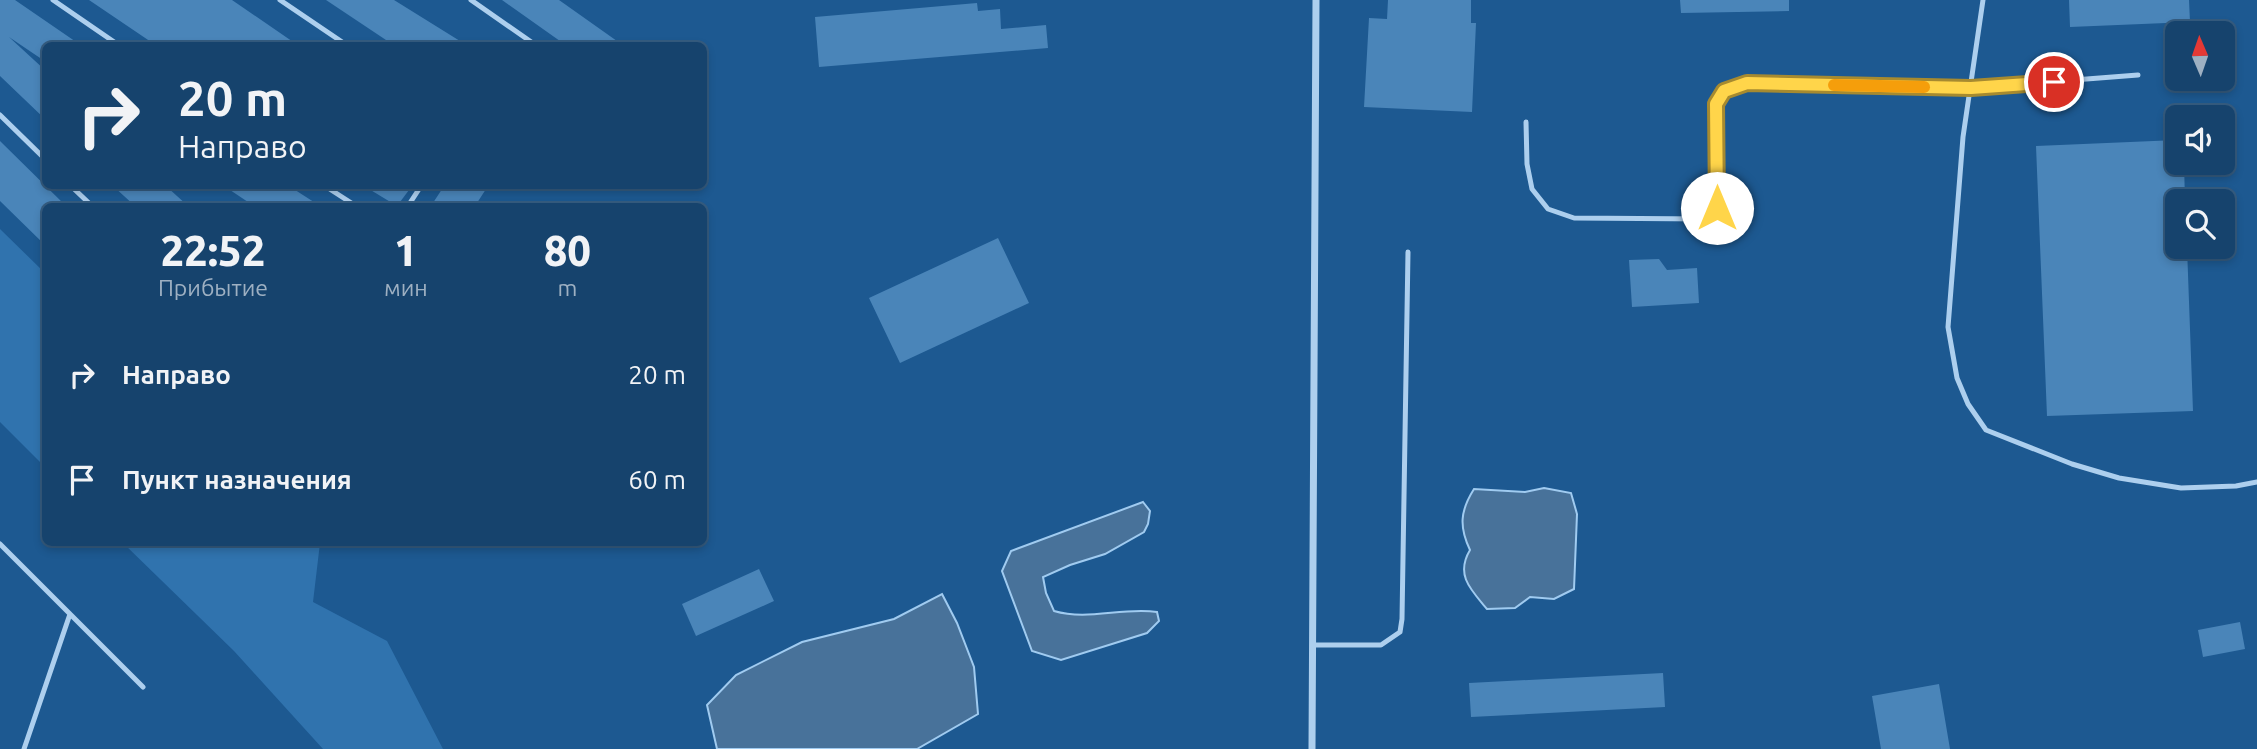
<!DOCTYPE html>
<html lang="ru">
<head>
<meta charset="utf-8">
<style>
	:root { --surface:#16436d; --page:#1f4a72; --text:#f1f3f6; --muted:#9eb0c2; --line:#355c80 }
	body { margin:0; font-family:Ubuntu,sans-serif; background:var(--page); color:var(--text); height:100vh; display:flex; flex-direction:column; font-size:26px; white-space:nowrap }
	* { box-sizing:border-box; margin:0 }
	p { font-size:23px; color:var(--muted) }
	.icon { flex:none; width:38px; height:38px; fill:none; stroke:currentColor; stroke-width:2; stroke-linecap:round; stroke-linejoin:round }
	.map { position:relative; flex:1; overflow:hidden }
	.drawer { position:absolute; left:42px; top:203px; width:665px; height:343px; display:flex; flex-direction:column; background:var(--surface); border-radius:10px; box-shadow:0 4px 10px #0003,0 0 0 2px var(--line) }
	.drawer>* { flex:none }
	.hud { position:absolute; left:42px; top:42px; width:665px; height:147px; border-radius:10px; box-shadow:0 4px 10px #0003,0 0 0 2px var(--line); background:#16436d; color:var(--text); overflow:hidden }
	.needle { width:46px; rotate:358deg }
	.buttons { position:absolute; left:2165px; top:21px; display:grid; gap:14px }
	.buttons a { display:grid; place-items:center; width:70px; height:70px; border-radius:10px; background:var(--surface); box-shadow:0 4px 10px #0003,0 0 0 2px var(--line); font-size:35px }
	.pin { position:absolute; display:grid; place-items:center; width:60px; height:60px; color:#fff; margin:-30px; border:4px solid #fff; border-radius:50%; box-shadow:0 2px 7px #0007 }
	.me { position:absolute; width:77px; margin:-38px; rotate:0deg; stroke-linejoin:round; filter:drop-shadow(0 0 5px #0008) }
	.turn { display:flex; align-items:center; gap:24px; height:147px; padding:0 21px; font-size:32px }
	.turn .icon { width:91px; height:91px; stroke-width:2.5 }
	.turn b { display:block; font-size:49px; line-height:60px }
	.eta { display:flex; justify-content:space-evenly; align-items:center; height:119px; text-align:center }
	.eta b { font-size:42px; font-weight:800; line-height:49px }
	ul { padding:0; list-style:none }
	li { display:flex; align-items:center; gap:21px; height:105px; padding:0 21px }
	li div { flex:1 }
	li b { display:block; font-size:26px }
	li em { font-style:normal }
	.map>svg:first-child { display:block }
	.green { fill:#3073ae }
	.water { fill:#48729a; stroke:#a0cbf0; stroke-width:2 }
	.building { fill:#4a85b9 }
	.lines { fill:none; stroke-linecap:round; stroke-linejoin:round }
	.lane { stroke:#adcfee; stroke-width:5 }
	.street { stroke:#adcfee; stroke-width:7 }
	.route-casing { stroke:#a68a30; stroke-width:18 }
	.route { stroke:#ffd54a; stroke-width:12 }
	.slow { stroke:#f59e0b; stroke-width:12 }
</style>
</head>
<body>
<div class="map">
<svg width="2257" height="749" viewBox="0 0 2257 749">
	<rect width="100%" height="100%" fill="#1d5991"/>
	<path class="green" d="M 0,229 L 45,273 L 45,467 L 0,422 Z
		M 123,543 L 320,543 L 313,602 L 387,641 L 443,749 L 323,749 L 234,651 Z"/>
	<path class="water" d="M 1544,488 L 1571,493 L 1577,514 L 1574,589 L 1554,599 L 1530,597 L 1515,608 L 1487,609 C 1471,590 1455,575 1470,550 C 1459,527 1460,511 1474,489 L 1525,492 Z
		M 1143,502 L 1150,511 L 1148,524 L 1144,532 L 1105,554 L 1070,565 L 1043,577 L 1046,593 L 1054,611 C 1088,621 1122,607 1157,612 L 1159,621 L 1147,633 L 1061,660 L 1032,651 L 1002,571 L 1011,551 Z
		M 942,594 L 957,623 L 974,667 L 978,714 L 917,749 L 717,749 L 707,705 L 736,675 L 802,642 L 894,619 Z"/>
	<path class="building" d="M 0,0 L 15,0 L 82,46 L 46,46 L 46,62 L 9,37 L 46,71 L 46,120 L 0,76 Z
		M 89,0 L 232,0 L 299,46 L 157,46 Z
		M 326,0 L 394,0 L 468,46 L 395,46 Z
		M 502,0 L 559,0 L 624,46 L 567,46 Z
		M 1388,0 L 1471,0 L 1471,23 L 1476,23 L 1472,112 L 1364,107 L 1369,18 L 1387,19 Z
		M 1680,0 L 1789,0 L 1789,11 L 1681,13 Z
		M 2069,0 L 2189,0 L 2190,22 L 2070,27 Z
		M 977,3 L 978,11 L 1000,9 L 1001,29 L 1046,25 L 1048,48 L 819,67 L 815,17 Z
		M 2177,140 L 2177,163 L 2184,163 L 2185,201 L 2177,201 L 2177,247 L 2187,247 L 2193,411 L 2047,416 L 2036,146 Z
		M 0,141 L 66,206 L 46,206 L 46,246 L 0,201 Z
		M 113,186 L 166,186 L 188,206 L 135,206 Z
		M 224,186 L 289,186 L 320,206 L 254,206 Z
		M 364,186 L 412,186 L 397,206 Z
		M 444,186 L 488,186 L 475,206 L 431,206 Z
		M 998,238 L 1029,303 L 900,363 L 869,298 Z
		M 1659,259 L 1667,270 L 1697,268 L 1699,303 L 1632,307 L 1629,260 Z
		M 759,569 L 774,601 L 696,636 L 682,604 Z
		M 2240,622 L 2245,649 L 2203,657 L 2198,630 Z
		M 1663,673 L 1665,707 L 1471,717 L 1469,683 Z
		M 1939,684 L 1950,749 L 1881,749 L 1872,696 Z"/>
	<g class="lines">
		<path class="lane" d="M 53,0 L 120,46
			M 280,0 L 348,46
			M 471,0 L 537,46
			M 1983,0 L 1963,137 L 1948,327 L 1957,378 L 1968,404 L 1986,430 L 2072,464 L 2119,478 L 2181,488 L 2236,486 L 2257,482
			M 0,115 L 46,160
			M 1526,122 L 1527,164 L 1532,189 L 1548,209 L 1574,218 L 1705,219 L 1717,208 L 1716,105 L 1724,91 L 1747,83 L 1971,88 L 2138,75
			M 71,186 L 92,206
			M 325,186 L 356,206
			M 408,206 L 421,186
			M 0,544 L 143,687
			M 1313,645 L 1381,645 L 1400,632 L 1402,619 L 1408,252
			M 24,749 L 70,614"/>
		<path class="street" d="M 1312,749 L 1316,0"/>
	</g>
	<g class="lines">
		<g class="route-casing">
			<path id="route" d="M 1717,208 L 1716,104 L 1724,91 L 1747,83 L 1971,88 L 2054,82"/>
		</g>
		<use href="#route" class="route"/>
		<path class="slow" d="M 1834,85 L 1924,87"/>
	</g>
</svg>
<div class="buttons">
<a><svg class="needle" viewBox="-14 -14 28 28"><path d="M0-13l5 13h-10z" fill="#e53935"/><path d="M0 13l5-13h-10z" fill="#9eb0c2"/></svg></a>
<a><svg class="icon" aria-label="sound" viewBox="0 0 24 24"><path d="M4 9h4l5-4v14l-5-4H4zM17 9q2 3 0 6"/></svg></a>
<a><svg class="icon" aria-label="search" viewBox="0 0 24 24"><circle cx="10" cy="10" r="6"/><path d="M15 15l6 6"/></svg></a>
</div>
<div class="pin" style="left:2054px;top:82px;background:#d93025"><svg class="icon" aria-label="arrive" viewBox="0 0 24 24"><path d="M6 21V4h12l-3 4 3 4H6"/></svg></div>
<svg class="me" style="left:1717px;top:208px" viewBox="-20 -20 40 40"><circle r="19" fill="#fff"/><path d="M0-13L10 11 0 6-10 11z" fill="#ffd54a"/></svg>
<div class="hud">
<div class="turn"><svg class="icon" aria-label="right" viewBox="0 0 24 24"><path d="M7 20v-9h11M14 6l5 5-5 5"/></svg><div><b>20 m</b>Направо</div></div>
</div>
<section class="drawer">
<div class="eta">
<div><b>22:52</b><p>Прибытие</p></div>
<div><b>1</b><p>мин</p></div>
<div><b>80</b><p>m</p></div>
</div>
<ul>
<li><svg class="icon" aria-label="right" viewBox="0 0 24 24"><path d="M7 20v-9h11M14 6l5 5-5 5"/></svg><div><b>Направо</b></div><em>20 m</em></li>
<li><svg class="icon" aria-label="arrive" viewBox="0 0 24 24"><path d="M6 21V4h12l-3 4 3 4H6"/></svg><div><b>Пункт назначения</b></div><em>60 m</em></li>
</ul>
</section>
</div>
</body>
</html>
